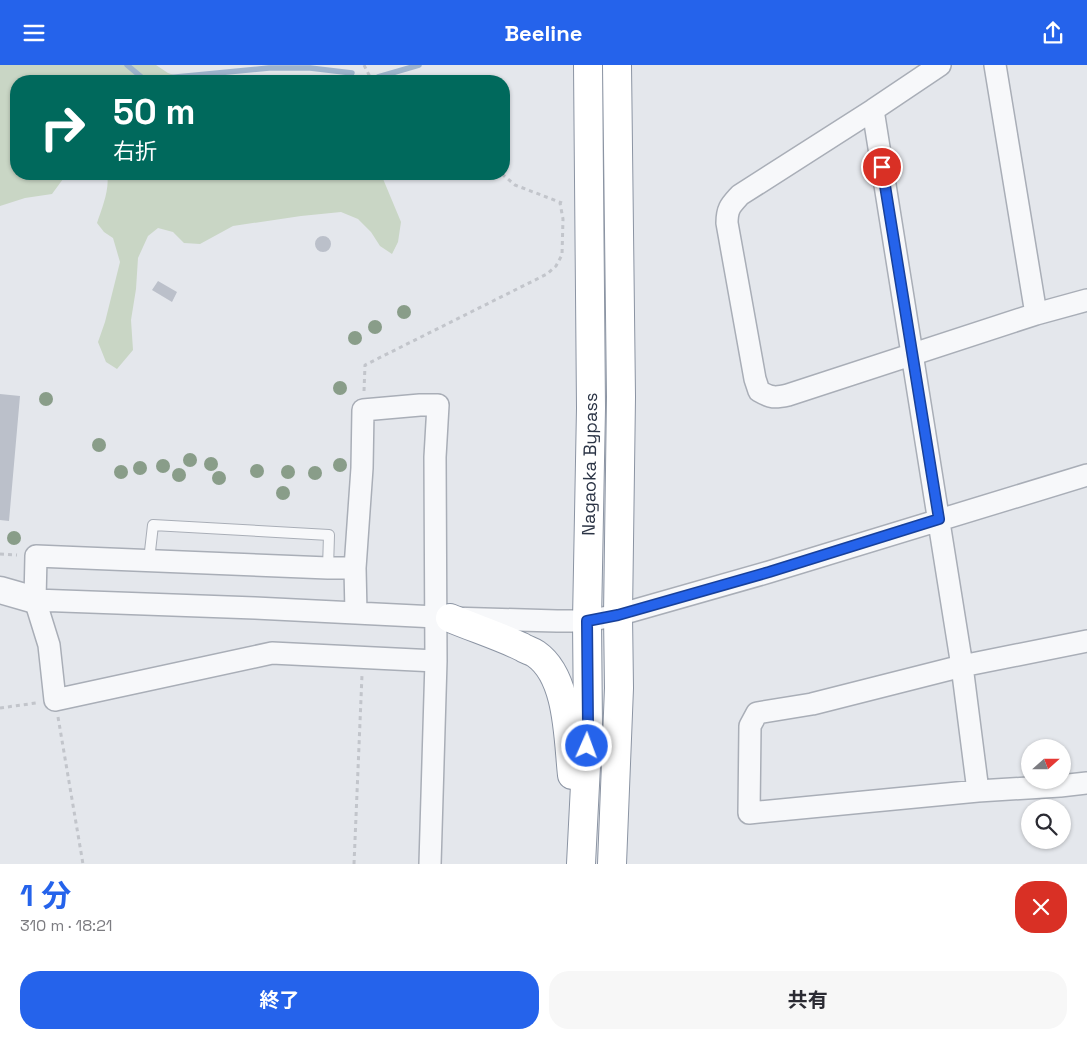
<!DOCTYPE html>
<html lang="ja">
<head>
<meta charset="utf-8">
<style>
	:root { --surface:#fff; --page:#f7f7f7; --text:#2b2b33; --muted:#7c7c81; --accent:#2563eb }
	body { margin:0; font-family:"Space Grotesk","Noto Sans JP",sans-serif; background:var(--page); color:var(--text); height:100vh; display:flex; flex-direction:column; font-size:19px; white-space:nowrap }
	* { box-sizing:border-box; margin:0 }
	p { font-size:16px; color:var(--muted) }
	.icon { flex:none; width:28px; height:28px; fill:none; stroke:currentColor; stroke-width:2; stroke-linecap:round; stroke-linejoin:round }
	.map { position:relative; height:799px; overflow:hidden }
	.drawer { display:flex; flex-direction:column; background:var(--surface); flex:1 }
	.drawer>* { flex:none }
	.hud { position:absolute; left:10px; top:10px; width:500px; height:105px; border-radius:20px; box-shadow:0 1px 4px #0004; background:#00695c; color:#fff; overflow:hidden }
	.needle { width:32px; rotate:69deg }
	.tools { position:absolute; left:1021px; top:674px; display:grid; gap:10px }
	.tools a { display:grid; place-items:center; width:50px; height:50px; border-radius:50%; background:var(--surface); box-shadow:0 1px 4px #0004; font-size:25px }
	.pin { position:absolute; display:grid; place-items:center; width:42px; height:42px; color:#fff; margin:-21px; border:2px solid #fff; border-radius:50%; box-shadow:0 1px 5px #0007 }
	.me { position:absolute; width:55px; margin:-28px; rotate:2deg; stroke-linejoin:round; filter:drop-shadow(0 0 4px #0008) }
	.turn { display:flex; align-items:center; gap:18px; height:105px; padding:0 20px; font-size:22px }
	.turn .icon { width:65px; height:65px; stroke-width:2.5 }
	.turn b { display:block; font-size:35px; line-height:42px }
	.round { display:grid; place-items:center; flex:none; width:52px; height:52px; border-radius:20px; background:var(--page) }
	.summary { display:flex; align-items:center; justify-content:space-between; height:85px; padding:0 20px }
	h1 { font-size:30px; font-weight:700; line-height:38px; color:var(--accent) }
	.button { display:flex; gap:10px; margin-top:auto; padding:10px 20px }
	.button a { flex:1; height:58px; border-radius:20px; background:var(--accent); color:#fff; font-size:20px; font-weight:700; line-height:58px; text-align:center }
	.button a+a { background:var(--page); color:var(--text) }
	header { display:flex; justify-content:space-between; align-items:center; height:65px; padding:0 20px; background:var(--accent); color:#fff; font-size:22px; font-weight:700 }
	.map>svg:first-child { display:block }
	.green { fill:#c9d6c5 }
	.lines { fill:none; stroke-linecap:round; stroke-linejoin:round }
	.stream { stroke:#9fb4cc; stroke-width:5.5 }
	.building { fill:#bbc0ca }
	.service-casing { stroke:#a9aeb7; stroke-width:12 }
	.minor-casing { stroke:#a9aeb7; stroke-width:24 }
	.tertiary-casing { stroke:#a9aeb7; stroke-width:29 }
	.trunk-casing { stroke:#8b94a3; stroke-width:30 }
	.path { stroke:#c2c5cb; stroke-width:3; stroke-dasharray:4 4; stroke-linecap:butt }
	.service { stroke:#f7f8fa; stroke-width:10 }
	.minor { stroke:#f7f8fa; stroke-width:21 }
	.tertiary { stroke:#f7f8fa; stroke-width:26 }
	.trunk { stroke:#fff; stroke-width:28 }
	.tree { fill:#899d89 }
	.route-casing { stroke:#184099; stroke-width:12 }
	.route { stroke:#2563eb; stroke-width:9 }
	.labels { text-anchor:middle; stroke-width:4; stroke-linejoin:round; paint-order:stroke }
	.street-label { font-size:18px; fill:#2b3445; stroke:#f4f6f9 }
</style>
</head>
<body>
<header><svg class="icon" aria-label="menu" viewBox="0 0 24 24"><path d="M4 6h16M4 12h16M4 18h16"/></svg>Beeline<svg class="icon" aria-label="share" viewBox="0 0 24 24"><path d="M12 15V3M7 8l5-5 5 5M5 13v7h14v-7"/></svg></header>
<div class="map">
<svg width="1087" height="799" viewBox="0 0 1087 799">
	<rect width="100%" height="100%" fill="#e4e7ec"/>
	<path class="green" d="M 0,0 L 156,0 L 168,8 L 192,16 L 16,16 L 16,109 L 65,109 L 63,114 L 52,129 L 25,133 L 0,141 Z
		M 284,10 L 320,10 L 324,16 L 216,16 L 259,14 Z
		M 107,109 L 381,109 L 401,157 L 398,177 L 392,189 L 380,181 L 371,167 L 358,154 L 341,147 L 301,151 L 233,161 L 200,179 L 184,178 L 173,167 L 158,163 L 148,171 L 138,193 L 136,224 L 131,255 L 133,285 L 117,304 L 106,297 L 98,277 L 105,257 L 120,197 L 113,173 L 104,167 L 97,158 C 102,143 110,124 107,109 Z"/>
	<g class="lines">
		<path class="stream" d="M 127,0 L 145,15 L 269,3 L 310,3 L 352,8
			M 378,12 L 419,0"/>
	</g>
	<path class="building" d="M315 179a8 8 0 1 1 16 0a8 8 0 1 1-16 0Z
		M 158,216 L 177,227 L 172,237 L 152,225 Z
		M 0,329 L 20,331 L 9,456 L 0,455 Z"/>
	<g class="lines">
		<g class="service-casing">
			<path id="service" d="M 149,495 L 153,460 L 329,470 L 328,503"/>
		</g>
		<g class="minor-casing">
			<path id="minor" d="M 940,0 L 873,45 L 740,130 C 731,140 727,143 727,158 L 755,314 L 759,326 C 771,333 775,333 788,330 L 1036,249 L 1087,235
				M 995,0 L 1036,249
				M 873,45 L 962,601 L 978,726
				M 355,503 L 362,403 L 363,345 L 420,340 L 438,340 L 435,392 L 436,596 L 430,799
				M 35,535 L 255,543 L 436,552 L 450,553 L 557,556 L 587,556 L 618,550 L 769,507 L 1087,410
				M 356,548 L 355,503 L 328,503 L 36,491 L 35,535 L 49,580 L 55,635 L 272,588 L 436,596
				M 1087,576 L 962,601 L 812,639 L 757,648 L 750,661 L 749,748 L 978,726 L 1060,721 L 1087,718"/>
		</g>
		<g class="tertiary-casing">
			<path id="tertiary" d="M 0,525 L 35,535"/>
		</g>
		<g class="trunk-casing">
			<g id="trunk">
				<path d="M 450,553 C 474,563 499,571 522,582 C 526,585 532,586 536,589 C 569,612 568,674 572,710"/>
				<path id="s1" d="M 581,799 L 588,661 L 587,556 L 591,343 L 588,0"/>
				<path d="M 612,799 L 619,623 L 618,550 L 621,332 L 617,0"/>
			</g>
		</g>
		<path class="path" d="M 364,0 L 372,16
			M 502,109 L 515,120 L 562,138
			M 364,326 L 365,300 L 547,209 L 556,201 L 562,190 L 563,154 L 560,138
			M 0,489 L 17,490
			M 0,643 L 36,638
			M 58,652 L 83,799
			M 354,799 L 362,610"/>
		<use href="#service" class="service"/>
		<use href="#minor" class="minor"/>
		<use href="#tertiary" class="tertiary"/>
		<use href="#trunk" class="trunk"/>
	</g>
	<g class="tree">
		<circle cx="404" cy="247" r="7"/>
		<circle cx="375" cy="262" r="7"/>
		<circle cx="355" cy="273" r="7"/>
		<circle cx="340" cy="323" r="7"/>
		<circle cx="46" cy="334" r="7"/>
		<circle cx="99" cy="380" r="7"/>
		<circle cx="190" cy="395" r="7"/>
		<circle cx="211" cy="399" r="7"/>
		<circle cx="340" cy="400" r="7"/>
		<circle cx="163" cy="401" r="7"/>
		<circle cx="140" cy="403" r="7"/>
		<circle cx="257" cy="406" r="7"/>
		<circle cx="121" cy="407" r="7"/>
		<circle cx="288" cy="407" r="7"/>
		<circle cx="315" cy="408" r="7"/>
		<circle cx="179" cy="410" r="7"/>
		<circle cx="219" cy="413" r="7"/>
		<circle cx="283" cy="428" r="7"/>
		<circle cx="14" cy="473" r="7"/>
	</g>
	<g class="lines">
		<g class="route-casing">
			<path id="route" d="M 587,681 L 588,661 L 587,556 L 618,550 L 769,507 L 939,454 L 882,102"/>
		</g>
		<use href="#route" class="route"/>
	</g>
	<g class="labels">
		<g class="street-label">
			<text dy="6" stroke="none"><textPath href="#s1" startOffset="400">Nagaoka Bypass</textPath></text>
		</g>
	</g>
</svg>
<div class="tools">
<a><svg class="needle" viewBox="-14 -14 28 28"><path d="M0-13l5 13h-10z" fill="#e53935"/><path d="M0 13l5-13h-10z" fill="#7c7c81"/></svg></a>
<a><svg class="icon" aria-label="search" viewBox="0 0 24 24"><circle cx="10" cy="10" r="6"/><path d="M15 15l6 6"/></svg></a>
</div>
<div class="pin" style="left:882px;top:102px;background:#d93025"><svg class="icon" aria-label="arrive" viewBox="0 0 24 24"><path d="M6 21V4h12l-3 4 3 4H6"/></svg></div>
<svg class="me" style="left:587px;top:681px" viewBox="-20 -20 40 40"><circle r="17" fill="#2563eb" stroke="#fff" stroke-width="3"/><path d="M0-11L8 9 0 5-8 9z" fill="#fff"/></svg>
<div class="hud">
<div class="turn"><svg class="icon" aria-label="right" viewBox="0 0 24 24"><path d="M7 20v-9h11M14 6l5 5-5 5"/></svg><div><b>50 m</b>右折</div></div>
</div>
</div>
<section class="drawer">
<div class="summary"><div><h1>1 分</h1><p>310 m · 18:21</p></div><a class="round" style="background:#d93025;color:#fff"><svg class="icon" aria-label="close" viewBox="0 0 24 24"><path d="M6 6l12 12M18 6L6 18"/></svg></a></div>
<div class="button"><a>終了</a><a>共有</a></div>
</section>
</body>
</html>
